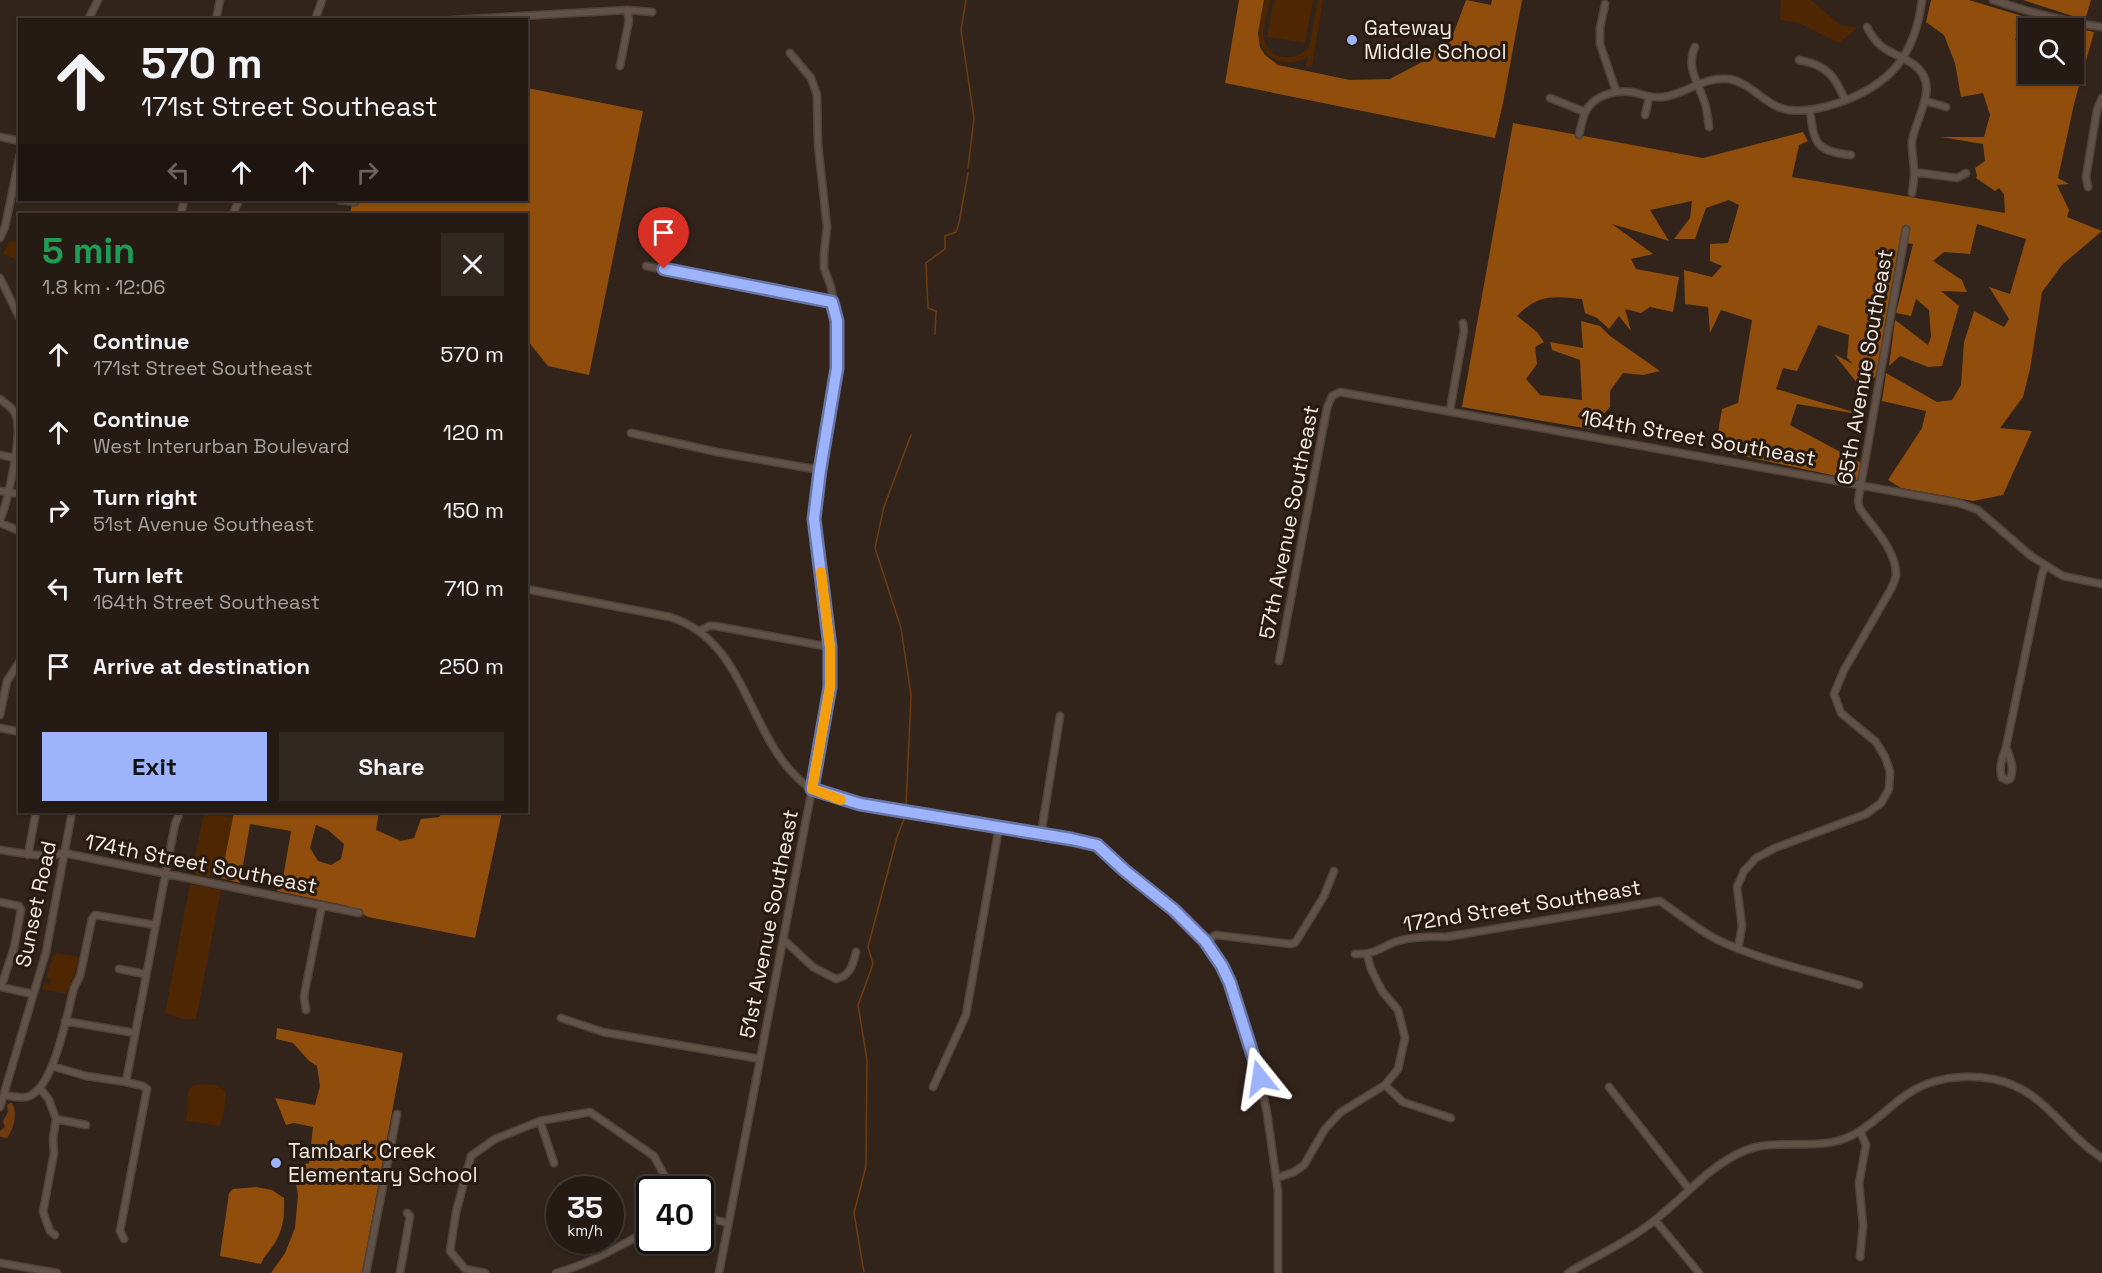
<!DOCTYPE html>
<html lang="en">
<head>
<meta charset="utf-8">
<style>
	:root { --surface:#261b14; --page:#322822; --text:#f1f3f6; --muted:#a4a1a0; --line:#423934; --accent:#9db4fd }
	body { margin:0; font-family:"Space Grotesk",sans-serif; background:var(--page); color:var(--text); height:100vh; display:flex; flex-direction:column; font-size:22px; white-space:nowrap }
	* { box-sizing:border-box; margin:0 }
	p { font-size:20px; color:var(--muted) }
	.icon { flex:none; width:33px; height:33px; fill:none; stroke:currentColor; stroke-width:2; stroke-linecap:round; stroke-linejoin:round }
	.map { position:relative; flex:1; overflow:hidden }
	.panel { position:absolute; left:18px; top:213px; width:510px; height:600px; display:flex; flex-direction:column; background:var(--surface); border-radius:0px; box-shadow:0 2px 4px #0004,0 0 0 2px var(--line) }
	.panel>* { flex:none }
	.top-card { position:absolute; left:18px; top:18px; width:510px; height:183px; border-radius:0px; box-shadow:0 2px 4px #0004,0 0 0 2px var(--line); background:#261b14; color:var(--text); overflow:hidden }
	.fabs { position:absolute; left:2018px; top:18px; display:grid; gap:12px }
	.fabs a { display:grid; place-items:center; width:66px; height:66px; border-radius:0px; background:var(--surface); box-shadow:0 2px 4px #0004,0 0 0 2px var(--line); font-size:30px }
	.speed { position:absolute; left:546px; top:1176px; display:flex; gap:12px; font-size:30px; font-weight:700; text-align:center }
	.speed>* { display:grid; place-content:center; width:78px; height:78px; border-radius:50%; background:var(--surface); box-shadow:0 2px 4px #0004,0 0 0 2px var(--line); line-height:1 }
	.speed small { font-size:15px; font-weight:400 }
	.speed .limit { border:3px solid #111; border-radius:9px; background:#fff; color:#111 }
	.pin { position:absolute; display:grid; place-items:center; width:51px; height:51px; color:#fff; margin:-62px -26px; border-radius:50% 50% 50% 0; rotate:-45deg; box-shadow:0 0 6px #0007 }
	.pin .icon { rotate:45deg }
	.me { position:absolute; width:66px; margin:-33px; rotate:345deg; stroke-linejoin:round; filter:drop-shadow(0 0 4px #0008) }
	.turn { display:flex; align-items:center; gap:21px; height:126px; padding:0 24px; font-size:27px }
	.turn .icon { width:78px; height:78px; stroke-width:2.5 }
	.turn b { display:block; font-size:42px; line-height:51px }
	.lanes { display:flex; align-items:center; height:57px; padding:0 24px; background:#0003; justify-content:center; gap:30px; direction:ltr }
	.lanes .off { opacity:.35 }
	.round { display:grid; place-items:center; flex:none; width:63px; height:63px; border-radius:0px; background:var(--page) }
	.headline { display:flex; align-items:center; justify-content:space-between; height:102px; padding:0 24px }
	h1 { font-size:36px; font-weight:700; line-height:45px; color:#1e9e55 }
	.action { display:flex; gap:12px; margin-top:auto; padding:12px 24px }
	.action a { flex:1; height:69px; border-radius:0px; background:var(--accent); color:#111; font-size:24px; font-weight:700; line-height:69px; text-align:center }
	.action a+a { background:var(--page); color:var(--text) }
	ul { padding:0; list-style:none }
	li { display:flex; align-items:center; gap:18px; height:78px; padding:0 24px }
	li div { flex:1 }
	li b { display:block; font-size:22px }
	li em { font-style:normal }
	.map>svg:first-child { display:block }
	.green { fill:#4e2601 }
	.forest { fill:#904d0b; fill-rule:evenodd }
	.water { fill:#703c0f }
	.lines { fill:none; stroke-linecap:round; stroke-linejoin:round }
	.stream { stroke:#703c0f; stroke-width:1.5 }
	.minor-casing { stroke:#4e423a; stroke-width:9 }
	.minor { stroke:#615146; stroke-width:6 }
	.route-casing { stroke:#6675a4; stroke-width:15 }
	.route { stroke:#9db4fd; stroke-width:10 }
	.slow { stroke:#f59e0b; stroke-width:10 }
	.poi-dot { fill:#9db4fd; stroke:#271a10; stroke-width:2 }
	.labels { text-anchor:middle; stroke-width:6; stroke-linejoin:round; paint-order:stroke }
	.poi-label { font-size:21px; fill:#f5ebe5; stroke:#271a10; text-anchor:start }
	.street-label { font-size:21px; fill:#f5ebe5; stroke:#271a10 }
</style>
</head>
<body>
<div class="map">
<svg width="2102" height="1273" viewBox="0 0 2102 1273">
	<rect width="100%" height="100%" fill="#32241a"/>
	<path class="green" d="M 1265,0 L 1270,0 C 1268,12 1262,26 1264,38 C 1269,61 1295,63 1309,47 L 1318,0 L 1323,0 L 1312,67 L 1306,66 L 1308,56 C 1289,71 1259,59 1259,33 C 1259,23 1263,11 1265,0 Z
		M 1274,0 L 1313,0 L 1305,43 L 1267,37 Z
		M 1781,0 L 1811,0 L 1840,25 L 1856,27 L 1857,28 L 1839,43 L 1799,23 L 1780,20 Z
		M 9,241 L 19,242 L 19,265 L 15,259 L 3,254 Z
		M 204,812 L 234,812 L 221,878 L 198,875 L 192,871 Z
		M 190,884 L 221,890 L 196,1019 L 183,1019 L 165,1013 Z
		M 56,953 L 79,957 L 75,973 L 66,994 L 42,989 L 44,983 L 50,984 L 51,979 L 46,978 L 53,955 L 55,956 Z
		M 201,1084 L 216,1085 L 226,1092 L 224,1111 L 220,1126 L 186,1121 C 186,1116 188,1111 188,1106 C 188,1094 185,1085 201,1084 Z"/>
	<path class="forest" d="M 1239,0 L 1264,0 L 1258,33 L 1260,47 L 1265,55 L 1278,65 L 1350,80 L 1390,79 L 1424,61 L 1454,32 L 1466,0 L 1491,5 L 1492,0 L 1522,0 L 1503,103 L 1495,138 L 1225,83 Z
		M 1931,0 L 1969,0 L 2022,16 L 2015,40 L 2028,44 L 2028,74 L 2073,74 L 2073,28 L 2059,28 L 2061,25 L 2094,32 L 2074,104 L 2058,178 L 2069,184 L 2057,185 L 2069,210 L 2067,217 L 2102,231 L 2062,265 L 2042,292 L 2030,369 L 2023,397 L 2000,428 L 2032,431 L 2003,495 L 1973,501 L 1901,488 L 1888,480 L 1922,428 L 1926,411 L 1882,401 L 1886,373 L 1937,402 L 1952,400 L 1961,385 L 1964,342 L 1974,311 L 2004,327 L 2009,319 L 1989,287 L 2010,294 L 2026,239 L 1977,224 L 1970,254 L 1944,252 L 1933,261 L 1962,280 L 1967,292 L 1941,291 L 1959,306 L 1942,366 L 1928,367 L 1900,356 L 1889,366 L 1895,320 L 1928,345 L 1931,337 L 1929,310 L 1916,299 L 1911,316 L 1896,313 L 1913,244 L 1900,242 L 1876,376 L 1861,388 L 1834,354 L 1853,364 L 1847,358 L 1849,335 L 1818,325 L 1797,371 L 1783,368 L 1776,389 L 1864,415 L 1797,404 L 1790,425 L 1861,463 L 1859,481 L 1715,450 L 1722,409 L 1738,403 L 1752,320 L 1721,310 L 1710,333 L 1708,307 L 1685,304 L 1684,270 L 1712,277 L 1722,266 L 1710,261 L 1710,244 L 1728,243 L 1739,205 L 1729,200 L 1706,208 L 1695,239 L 1674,239 L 1690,218 L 1692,201 L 1650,210 L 1669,241 L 1612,224 L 1653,254 L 1631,259 L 1636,269 L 1679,277 L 1673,312 L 1650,307 L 1641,313 L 1625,309 L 1631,331 L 1619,316 L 1609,329 L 1597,318 L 1585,313 L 1582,299 C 1553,296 1538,294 1517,316 L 1537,332 L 1544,342 L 1535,347 L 1537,364 L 1526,379 L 1540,395 L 1582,400 L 1580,360 L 1552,350 L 1550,342 L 1583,348 L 1581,321 L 1600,326 L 1610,336 L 1660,371 L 1643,375 L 1623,373 L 1610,391 L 1610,407 L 1590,429 L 1462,407 L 1513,123 L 1703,158 L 1803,132 L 1808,141 L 1799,145 L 1792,177 L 2005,213 L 2004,194 L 1999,188 L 1995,191 L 1976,178 L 1977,176 L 1975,168 L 1985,161 L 1983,144 L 1941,137 L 1984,137 L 1990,115 L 1983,93 L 1961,97 L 1955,63 L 1944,35 L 1926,22 Z
		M 2023,0 L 2091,0 L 2085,20 Z
		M 527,88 L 643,111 L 589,375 L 548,366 L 527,340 L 526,214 L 350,214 L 353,200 L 526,200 Z
		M 234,812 L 379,812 L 376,830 L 401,841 L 414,838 L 421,819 L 439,817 L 443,812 L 502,812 L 475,938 L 368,917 L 348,906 L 277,891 L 283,878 L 291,831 L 250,824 L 240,883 L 221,878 ZM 316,825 L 328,830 L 344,844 L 341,859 L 331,865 L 318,861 L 310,848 Z
		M 277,1028 L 403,1053 L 362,1273 L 271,1273 L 285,1253 L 295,1228 L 298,1195 L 294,1174 L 296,1167 L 309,1163 L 313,1127 L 294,1123 L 286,1125 L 275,1098 L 315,1105 L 320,1086 L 317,1066 L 309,1061 L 293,1043 L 276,1039 Z
		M 256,1187 L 272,1190 L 284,1198 C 285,1216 283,1232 272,1247 C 268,1253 264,1256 261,1264 L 220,1256 L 229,1193 L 233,1189 Z"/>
	<path class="water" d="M 10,1103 L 12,1103 C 18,1113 14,1129 7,1138 L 0,1137 L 0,1131 L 5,1127 L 3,1121 L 8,1112 L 7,1105 Z"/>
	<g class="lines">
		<path class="stream" d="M 966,0 L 961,30 L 974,118 L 968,168
			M 935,334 L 936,311 L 928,308 L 926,263 L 945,249 L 945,236 L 956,232 L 959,223 L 968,173
			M 906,806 L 911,695 L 901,628 L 875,548 L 884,507 L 911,435
			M 864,1273 L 854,1213 L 866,1166 L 867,1060 L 858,1005 L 873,964 L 868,947 L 897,837 L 905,817"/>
		<g class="minor-casing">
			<path id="minor" d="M 1993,0 C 2029,12 2065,22 2102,27
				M 1605,4 L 1600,28 L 1600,44 L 1616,91
				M 88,20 L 98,0
				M 216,20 L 220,0
				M 315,20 L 322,0
				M 453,20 L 627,10 L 652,12
				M 1867,27 C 1880,53 1892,50 1913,64 C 1942,84 1916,116 1912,141 C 1911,151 1914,160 1914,169 C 1915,177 1913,185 1912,193
				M 1695,47 C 1686,65 1697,81 1703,98 C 1707,107 1708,117 1709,127
				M 1799,60 C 1827,65 1835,76 1845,100
				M 620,66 L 629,20 L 627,10
				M 1550,98 L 1585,112
				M 1926,101 L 1946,107
				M 1810,110 C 1814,143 1815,151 1851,155
				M 1645,115 L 1649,98
				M 1579,135 C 1581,128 1582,119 1585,113 C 1593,95 1615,90 1632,92 C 1643,94 1651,99 1663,97 C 1686,94 1704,76 1729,79 C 1752,83 1766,107 1789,110 C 1806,112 1823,108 1838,103 C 1891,85 1915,55 1922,0
				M 0,137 L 20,141
				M 1914,172 L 1957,178 L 1966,173
				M 2088,187 L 2086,177 L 2097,110 L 2102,98
				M 339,200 L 355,202
				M 181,214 L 184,200
				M 233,214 L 239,200
				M 0,238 L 5,227 L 20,154
				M 646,266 L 832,301
				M 0,278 L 20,319
				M 0,399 C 6,404 14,408 16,416 C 23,434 8,501 0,520
				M 1450,410 L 1464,330 L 1463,323
				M 631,433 L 717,452 L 820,470
				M 0,455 L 20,459
				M 0,491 L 20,494
				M 0,523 L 20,531
				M 526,589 L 670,617 C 750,641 747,745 811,789 C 834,804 877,807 904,811 C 960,820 1015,829 1071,839 L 1097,845 L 1108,854 L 1124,870 L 1194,928 L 1213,950 L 1222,966 L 1238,1003 L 1255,1056 L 1267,1113 L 1278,1191 L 1278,1273
				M 700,631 L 709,626 L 715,626 L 830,647
				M 1279,661 L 1327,408 L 1332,396 L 1340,392 L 1959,503 L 1978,510 L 2031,556 L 2063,576 L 2102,584
				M 0,715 L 7,681 L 20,661
				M 0,728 L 20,732
				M 2006,747 C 2010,757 2015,769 2010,779 L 2007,780 L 2002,778 C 1998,767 2003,757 2006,747 L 2042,574 L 2045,566
				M 1041,834 L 1060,716
				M 0,850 C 21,853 43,858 64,853 L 359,913
				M 28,855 L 36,812
				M 0,902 L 19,906 L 21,910 L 14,948 L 1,987
				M 783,939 L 813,967 L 836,979 C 850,976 853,965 856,952
				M 1205,941 L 1216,935 L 1290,944 L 1295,943 L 1324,896 L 1334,871
				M 1738,949 L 1742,926 L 1737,887 L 1744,871 L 1756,858 L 1775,848 L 1866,814 L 1881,803 L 1889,789 L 1890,771 L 1885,757 L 1876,742 L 1841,713 L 1834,694 L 1844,670 L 1891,589 C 1893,585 1895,580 1896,576 C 1897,551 1873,527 1860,509 L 1858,501 L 1906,229
				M 1355,954 C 1373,954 1376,951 1390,944 C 1403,937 1432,936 1446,937 L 1660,901 C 1679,914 1698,930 1718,940 C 1762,961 1812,971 1859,985
				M 119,969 L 145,974
				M 0,987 L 33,994
				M 306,1010 L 304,996 L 322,905
				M 561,1018 L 603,1032 L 760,1059
				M 65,1021 L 135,1033
				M 52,1066 L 86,1076 L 126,1082
				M 1385,1085 L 1403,1102 L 1451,1118
				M 933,1087 L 966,1015 L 999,827
				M 1609,1087 L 1689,1189
				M 40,1088 L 49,1100 L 56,1119 L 53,1139 L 54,1153 L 43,1212 L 50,1231 L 55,1235
				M 4,1095 C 11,1096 20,1098 27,1097 C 54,1090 67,1013 74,988 L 80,976 L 92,919 L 95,915 L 155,925
				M 0,1107 L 46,952 L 72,812
				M 56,1119 L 86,1125
				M 540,1121 L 554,1163
				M 1860,1131 L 1866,1145 L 1859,1183 L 1863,1226 L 1860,1257
				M 1277,1178 L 1294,1172 L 1304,1165 L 1325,1129 L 1341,1112 L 1385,1085 L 1398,1069 L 1405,1038 L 1398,1010 L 1382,991 L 1371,969 L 1367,954
				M 700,1216 L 728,1223
				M 1655,1220 L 1699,1273
				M 124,1239 L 120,1231 L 147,1089 L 143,1086 L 126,1082 L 175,824 L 180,812
				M 0,1263 L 57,1273
				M 366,1273 L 397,1114
				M 400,1273 L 410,1216 L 407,1213
				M 485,1273 L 465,1269 L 450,1251 L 456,1212 L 471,1156 L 495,1139 L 540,1121 L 590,1112 L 654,1156 L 672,1190
				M 556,1273 C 590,1264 619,1246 650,1230
				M 719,1273 L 812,789 L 830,687 L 830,647 L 814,519 L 820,470 L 837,368 L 837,321 L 831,287 L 824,268 L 824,254 L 827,227 L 818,145 L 817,95 L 811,78 L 790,53
				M 1568,1273 C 1599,1254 1634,1239 1661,1215 C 1688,1193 1711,1165 1744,1151 C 1777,1137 1818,1152 1851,1136 C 1872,1126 1887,1108 1906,1095 C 1931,1077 1964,1074 1993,1079 C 2045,1089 2061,1132 2102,1158"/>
		</g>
		<use href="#minor" class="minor"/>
	</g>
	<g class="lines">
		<g class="route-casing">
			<path id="route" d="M 664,269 L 832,302 L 837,321 L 837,368 L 820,470 L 814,519 L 830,647 L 830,687 L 812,789 L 860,804 L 1071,839 L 1097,845 L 1124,870 L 1174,910 L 1205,941 L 1222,966 L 1230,983 L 1260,1078"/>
		</g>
		<use href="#route" class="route"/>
		<path class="slow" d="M 821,572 L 830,647 L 830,687 L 812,789 L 841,800"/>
	</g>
	<g class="poi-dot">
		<circle cx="1352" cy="40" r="6"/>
		<circle cx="276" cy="1163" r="6"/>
	</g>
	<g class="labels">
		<g class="poi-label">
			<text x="1364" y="35">Gateway<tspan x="1364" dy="24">Middle School</tspan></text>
			<text x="288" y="1158">Tambark Creek<tspan x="288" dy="24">Elementary School</tspan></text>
		</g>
		<g class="street-label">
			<text transform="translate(1865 367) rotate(-80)" y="7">65th Avenue Southeast</text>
			<text transform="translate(1698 438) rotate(10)" y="7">164th Street Southeast</text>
			<text transform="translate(1289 522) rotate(-79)" y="7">57th Avenue Southeast</text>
			<text transform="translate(201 864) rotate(11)" y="7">174th Street Southeast</text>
			<text transform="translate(36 904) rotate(-78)" y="7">Sunset Road</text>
			<text transform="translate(1522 906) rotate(-9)" y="7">172nd Street Southeast</text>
			<text transform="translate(769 924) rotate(-79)" y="7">51st Avenue Southeast</text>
		</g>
	</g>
</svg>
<div class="fabs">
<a><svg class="icon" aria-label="search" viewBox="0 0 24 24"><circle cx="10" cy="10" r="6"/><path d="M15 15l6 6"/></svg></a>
</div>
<div class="speed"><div>35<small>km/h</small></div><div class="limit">40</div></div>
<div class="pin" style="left:664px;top:269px;background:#d93025"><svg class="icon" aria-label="arrive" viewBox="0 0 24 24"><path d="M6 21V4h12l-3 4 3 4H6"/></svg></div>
<svg class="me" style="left:1260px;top:1078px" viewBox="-20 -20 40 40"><path d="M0-17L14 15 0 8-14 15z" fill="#9db4fd" stroke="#fff" stroke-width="4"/></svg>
<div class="top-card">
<div class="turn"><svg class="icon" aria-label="ahead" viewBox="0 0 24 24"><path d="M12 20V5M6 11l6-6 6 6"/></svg><div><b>570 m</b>171st Street Southeast</div></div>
<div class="lanes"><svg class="icon off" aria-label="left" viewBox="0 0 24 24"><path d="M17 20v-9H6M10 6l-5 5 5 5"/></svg><svg class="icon" aria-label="ahead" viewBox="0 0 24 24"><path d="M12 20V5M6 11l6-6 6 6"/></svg><svg class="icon" aria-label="ahead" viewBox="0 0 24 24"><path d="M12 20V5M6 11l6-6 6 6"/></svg><svg class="icon off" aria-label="right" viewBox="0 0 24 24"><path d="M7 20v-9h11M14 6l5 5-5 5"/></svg></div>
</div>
<section class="panel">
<div class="headline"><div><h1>5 min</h1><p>1.8 km · 12:06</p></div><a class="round"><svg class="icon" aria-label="close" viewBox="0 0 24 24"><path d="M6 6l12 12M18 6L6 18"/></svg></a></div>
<ul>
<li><svg class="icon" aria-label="ahead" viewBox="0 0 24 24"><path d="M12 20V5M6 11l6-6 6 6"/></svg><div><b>Continue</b><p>171st Street Southeast</p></div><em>570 m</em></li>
<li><svg class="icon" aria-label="ahead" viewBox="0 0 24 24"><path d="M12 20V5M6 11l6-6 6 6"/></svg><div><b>Continue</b><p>West Interurban Boulevard</p></div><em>120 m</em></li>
<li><svg class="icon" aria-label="right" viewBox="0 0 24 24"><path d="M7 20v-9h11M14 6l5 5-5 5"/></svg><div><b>Turn right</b><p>51st Avenue Southeast</p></div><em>150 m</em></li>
<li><svg class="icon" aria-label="left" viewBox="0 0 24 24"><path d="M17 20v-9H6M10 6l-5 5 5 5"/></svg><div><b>Turn left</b><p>164th Street Southeast</p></div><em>710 m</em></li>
<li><svg class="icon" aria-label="arrive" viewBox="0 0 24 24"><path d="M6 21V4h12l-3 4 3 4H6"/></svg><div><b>Arrive at destination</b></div><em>250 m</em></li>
</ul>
<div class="action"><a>Exit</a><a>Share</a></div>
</section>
</div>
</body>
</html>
